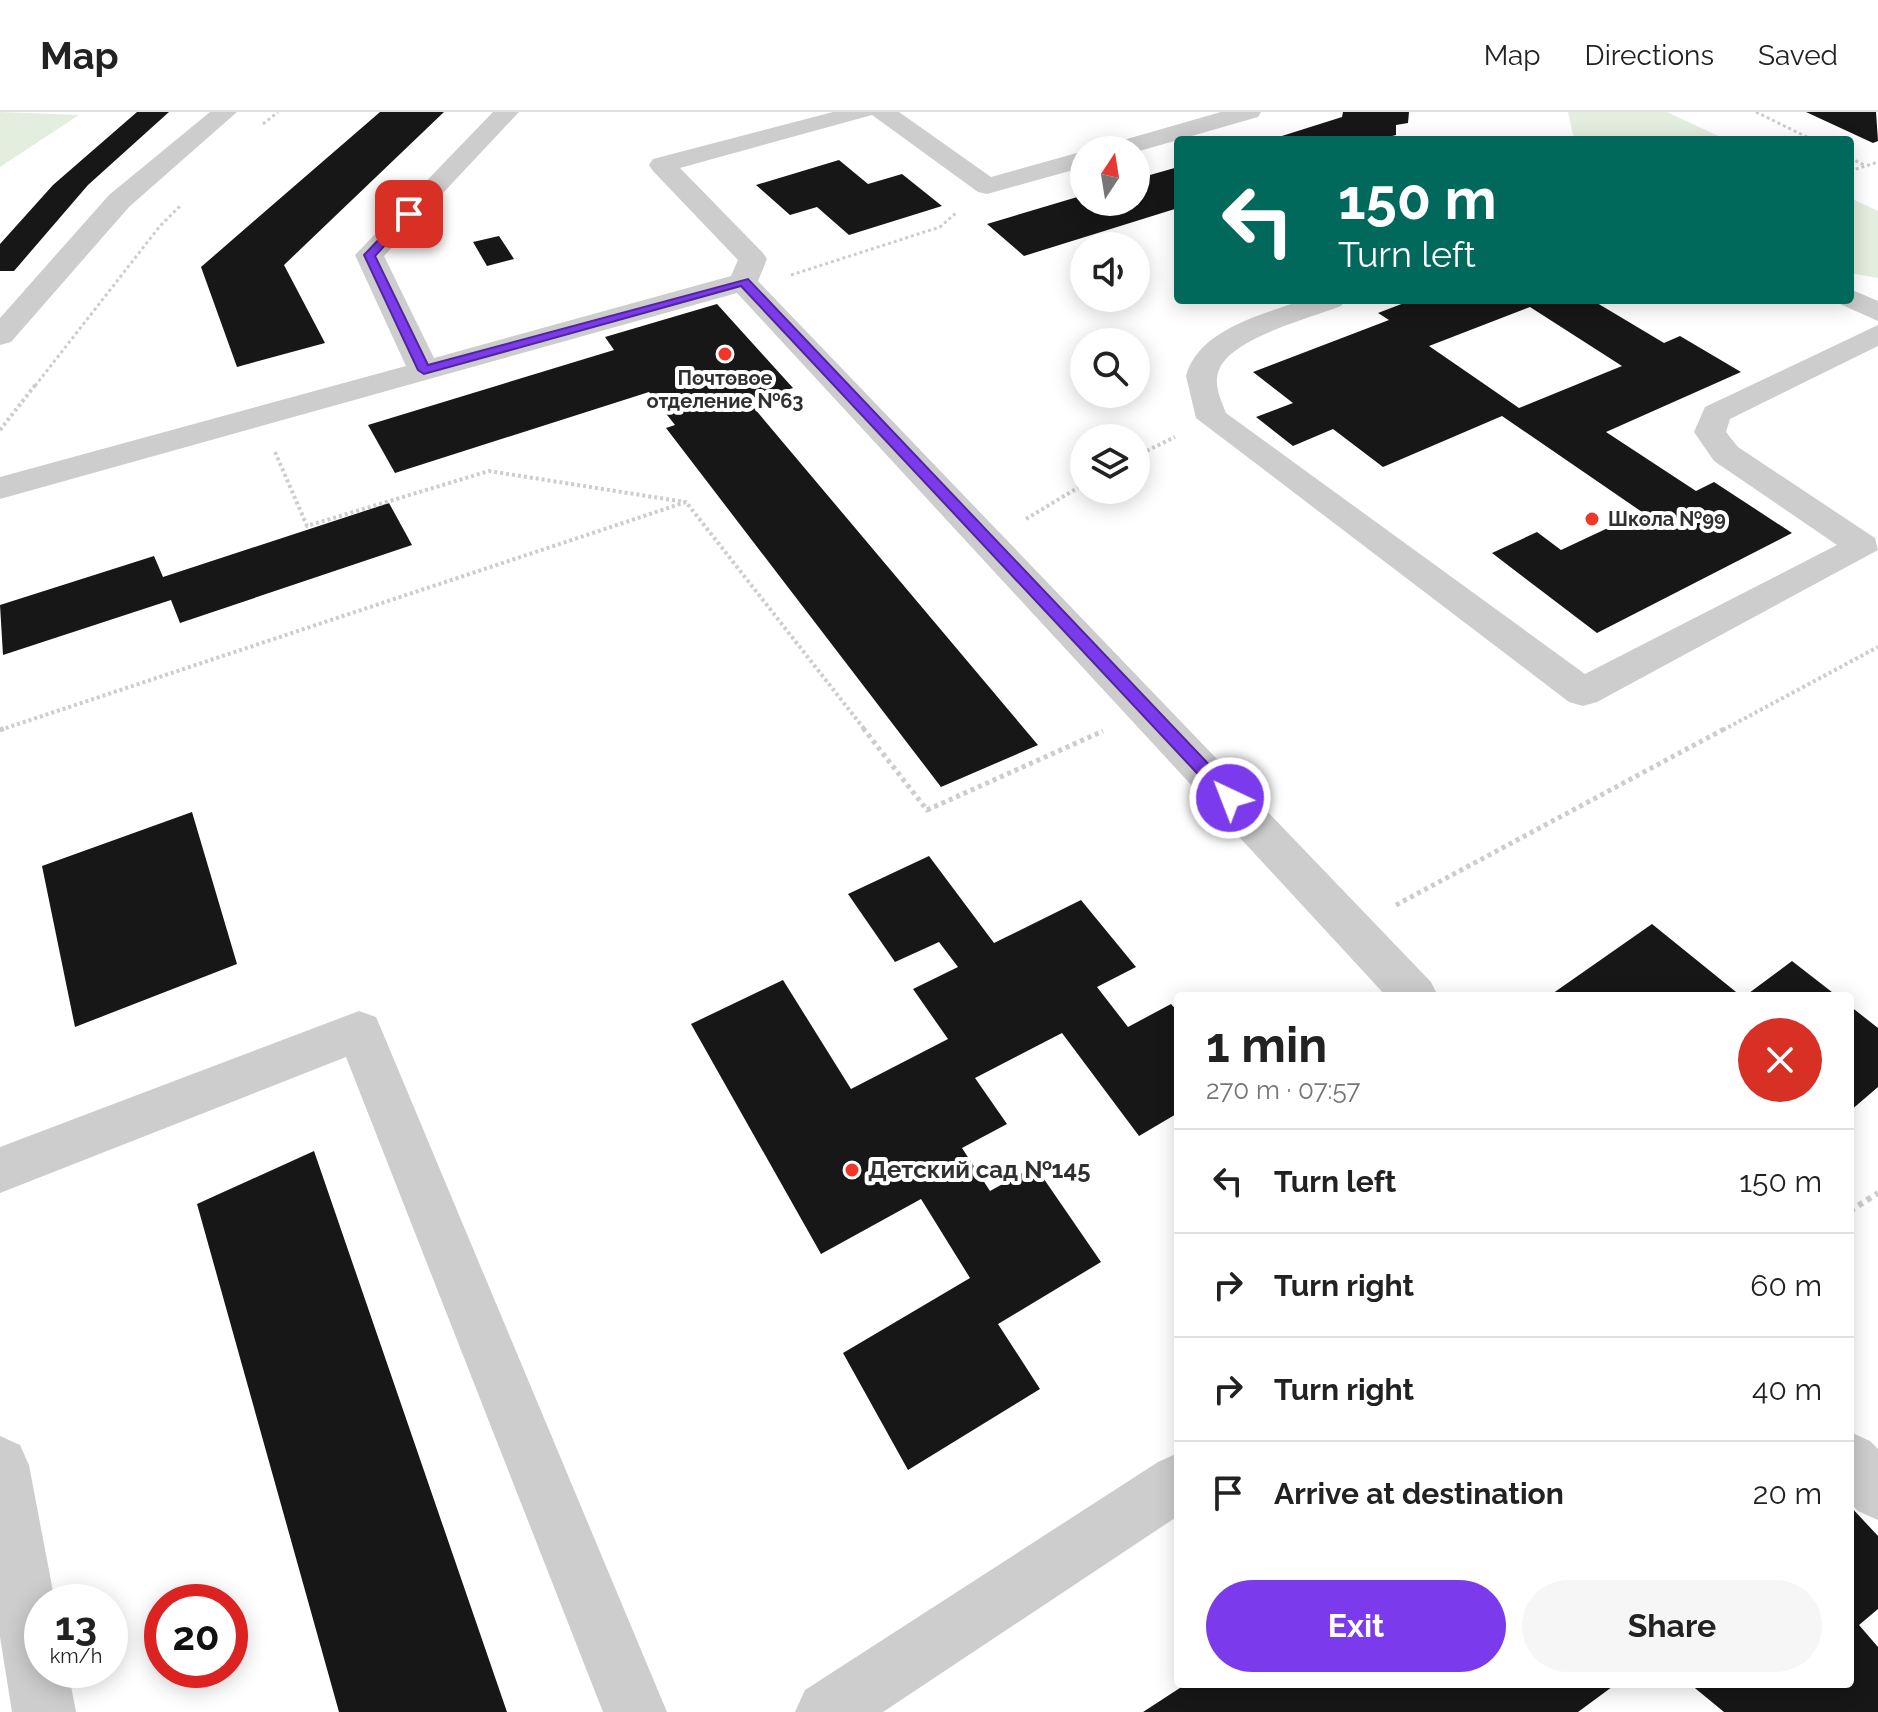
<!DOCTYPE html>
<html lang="en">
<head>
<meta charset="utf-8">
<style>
	:root { --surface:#fff; --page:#f6f6f6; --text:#222; --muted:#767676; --line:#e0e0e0; --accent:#7c3aed }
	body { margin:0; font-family:Raleway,sans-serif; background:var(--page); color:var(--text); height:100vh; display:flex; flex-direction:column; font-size:30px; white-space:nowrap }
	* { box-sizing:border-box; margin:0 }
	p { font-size:26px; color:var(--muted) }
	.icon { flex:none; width:44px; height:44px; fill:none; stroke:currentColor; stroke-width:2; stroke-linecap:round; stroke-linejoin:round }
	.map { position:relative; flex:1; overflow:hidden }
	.side { position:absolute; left:1174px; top:880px; width:680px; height:696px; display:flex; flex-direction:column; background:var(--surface); border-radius:8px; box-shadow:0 4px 20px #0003 }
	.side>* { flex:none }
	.top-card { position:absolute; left:1174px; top:24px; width:680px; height:168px; border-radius:8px; box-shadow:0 4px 20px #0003; background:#00695c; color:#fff; overflow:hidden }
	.needle { width:52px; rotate:12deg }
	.buttons { position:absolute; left:1070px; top:24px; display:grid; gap:16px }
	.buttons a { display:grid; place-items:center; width:80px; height:80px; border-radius:50%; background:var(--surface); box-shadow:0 4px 20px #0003; font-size:40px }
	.speed { position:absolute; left:24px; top:1472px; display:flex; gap:16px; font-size:40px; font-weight:700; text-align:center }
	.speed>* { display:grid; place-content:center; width:104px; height:104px; border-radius:50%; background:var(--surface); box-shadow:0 4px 20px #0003; line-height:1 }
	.speed small { font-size:20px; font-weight:400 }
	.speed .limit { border:12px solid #d22; background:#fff; color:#111 }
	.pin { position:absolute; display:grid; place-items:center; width:68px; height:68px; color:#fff; margin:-34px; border-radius:16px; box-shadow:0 4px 12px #0006 }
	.me { position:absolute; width:88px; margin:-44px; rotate:317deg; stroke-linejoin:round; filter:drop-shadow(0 0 6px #0008) }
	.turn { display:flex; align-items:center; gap:28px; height:168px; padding:0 32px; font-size:36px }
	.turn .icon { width:104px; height:104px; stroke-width:2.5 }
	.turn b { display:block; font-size:56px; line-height:68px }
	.round { display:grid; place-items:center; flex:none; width:84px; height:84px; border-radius:42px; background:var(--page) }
	.headline { display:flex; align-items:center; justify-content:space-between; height:136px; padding:0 32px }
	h1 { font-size:48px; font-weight:700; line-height:60px }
	.cta { display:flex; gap:16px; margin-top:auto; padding:16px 32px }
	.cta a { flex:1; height:92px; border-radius:48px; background:var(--accent); color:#fff; font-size:32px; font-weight:700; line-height:92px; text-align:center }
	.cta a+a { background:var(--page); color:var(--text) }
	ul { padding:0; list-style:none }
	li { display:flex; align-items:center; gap:24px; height:104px; padding:0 32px; border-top:2px solid var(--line) }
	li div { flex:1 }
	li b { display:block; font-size:30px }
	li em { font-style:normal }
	header { display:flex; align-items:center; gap:48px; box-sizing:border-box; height:112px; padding:0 40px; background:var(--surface); border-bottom:2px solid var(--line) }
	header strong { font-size:38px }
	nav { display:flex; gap:44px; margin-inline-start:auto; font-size:28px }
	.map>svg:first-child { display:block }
	.green { fill:#e4eede }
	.building { fill:#171717; fill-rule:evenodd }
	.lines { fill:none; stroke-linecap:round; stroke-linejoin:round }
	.path-far3 { stroke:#cdcdcd; stroke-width:3; stroke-dasharray:3 3; stroke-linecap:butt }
	.path-far2 { stroke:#cdcdcd; stroke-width:4; stroke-dasharray:3 3; stroke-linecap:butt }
	.path-far1 { stroke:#cdcdcd; stroke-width:5; stroke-dasharray:4 4; stroke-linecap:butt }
	.path { stroke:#cdcdcd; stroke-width:6; stroke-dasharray:5 5; stroke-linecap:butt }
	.minor { fill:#cdcdcd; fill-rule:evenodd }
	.route { fill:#7c3aed; stroke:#51269a; stroke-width:2 }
	.poi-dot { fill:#f13629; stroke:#fff; stroke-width:3 }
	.labels { text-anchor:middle; stroke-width:8; stroke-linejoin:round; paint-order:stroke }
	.far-poi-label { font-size:20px; font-weight:bold; fill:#303030; stroke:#fff }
	.poi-label { font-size:24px; font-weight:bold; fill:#303030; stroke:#fff; text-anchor:start }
</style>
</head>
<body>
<header>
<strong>Map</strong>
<nav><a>Map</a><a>Directions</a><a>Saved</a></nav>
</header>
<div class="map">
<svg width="1878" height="1600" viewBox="0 0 1878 1600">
	<rect width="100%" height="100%" fill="#fff"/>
	<path class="green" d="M 0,0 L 79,3 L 0,55 Z
		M 1568,0 L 1667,0 L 1727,28 L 1580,28 L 1573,23 Z
		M 1850,86 L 1878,99 L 1878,166 L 1850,161 Z"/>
	<path class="building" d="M 137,0 L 169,0 L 88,73 L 14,159 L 0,159 L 0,132 L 53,73 Z
		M 380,0 L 444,0 L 284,153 L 325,231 L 237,255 L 201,155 Z
		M 1343,0 L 1409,0 L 1408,11 L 1396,13 L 1396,23 L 1377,28 L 1269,28 L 1342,5 Z
		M 1806,0 L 1876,0 L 1878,29 L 1873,31 Z
		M 839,48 L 868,72 L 902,62 L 942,94 L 849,123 L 817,95 L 790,103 L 756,73 Z
		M 1178,55 L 1178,96 L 1024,144 L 987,112 L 1084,83 L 1084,90 L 1136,90 L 1136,67 Z
		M 499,124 L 514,147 L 487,154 L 473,130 Z
		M 1412,188 L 1592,188 L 1664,231 L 1680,224 L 1741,260 L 1606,320 L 1696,379 L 1714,370 L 1792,421 L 1597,521 L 1492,441 L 1537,420 L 1561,438 L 1642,400 L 1502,304 L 1383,355 L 1333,317 L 1293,334 L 1256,305 L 1293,291 L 1253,260 L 1389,208 L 1378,201 ZM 1530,195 L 1622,254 L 1519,296 L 1429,234 Z
		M 717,192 L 793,276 L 749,290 L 1038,633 L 941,675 L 666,316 L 675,313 L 649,280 L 395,361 L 368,313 L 614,238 L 605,225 Z
		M 389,391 L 412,433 L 180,511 L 171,488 L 3,543 L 0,493 L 154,444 L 163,465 Z
		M 192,700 L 237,852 L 75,915 L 42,754 Z
		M 929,744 L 994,831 L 1081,788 L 1136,855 L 1097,875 L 1128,915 L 1171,892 L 1178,900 L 1178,1001 L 1139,1024 L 1062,921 L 975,966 L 1007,1012 L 962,1036 L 990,1079 L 1035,1054 L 1101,1150 L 998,1212 L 1040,1277 L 908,1358 L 843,1241 L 970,1166 L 921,1087 L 821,1142 L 691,912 L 783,868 L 851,977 L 948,927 L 913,877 L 958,855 L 939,830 L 895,850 L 848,782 Z
		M 1652,812 L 1741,884 L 1549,884 Z
		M 1792,849 L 1837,884 L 1745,884 Z
		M 1850,894 L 1878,916 L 1878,975 L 1850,999 Z
		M 314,1039 L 507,1600 L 339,1600 L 197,1092 Z
		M 1850,1394 L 1878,1424 L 1878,1497 L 1859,1513 L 1878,1535 L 1878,1600 L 1724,1600 L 1690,1572 L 1850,1572 Z
		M 1186,1572 L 1616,1572 L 1578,1600 L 1143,1600 Z"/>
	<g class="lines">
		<path class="path-far3" d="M 1756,0 L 1813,28
			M 263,12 L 278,0
			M 1850,46 L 1866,54
			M 1850,59 L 1878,50
			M 791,163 L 940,115 L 956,101
			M 35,274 L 160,114 L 182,92"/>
		<path class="path-far2" d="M 0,318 L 36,272
			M 275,340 L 307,414 L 489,359 L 685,390
			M 1136,344 L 1175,325
			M 1026,407 L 1084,372
			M 0,618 L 686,390 L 865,618
			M 1723,618 L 1878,535"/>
		<path class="path-far1" d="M 863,616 L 927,698 L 1103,619
			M 0,618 L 6,616
			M 1396,793 L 1726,616"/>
		<path class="path" d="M 1850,1099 L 1878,1081"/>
		<path class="minor" d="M 210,0 L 237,0 L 129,95 L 11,230 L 0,233 L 0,206 L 109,83 Z
			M 493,0 L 519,0 L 384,144 L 434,246 L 731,164 L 738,148 L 653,59 L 649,53 L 653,47 L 833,0 L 899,0 L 991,65 L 1084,39 L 1084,55 L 987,82 L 978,80 L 872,3 L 680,56 L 763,141 L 767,147 L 758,169 L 1431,870 L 1438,884 L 1386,884 L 737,181 L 0,387 L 0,365 L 406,254 L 355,143 Z
			M 1221,0 L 1261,0 L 1258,5 L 1136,40 L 1102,38 L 1106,33 Z
			M 1850,177 L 1878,189 L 1878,209 L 1840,192 L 1837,188 L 1850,188 Z
			M 1303,188 L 1346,188 L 1341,194 C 1311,206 1231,226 1219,258 C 1213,272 1221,288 1226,301 L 1585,562 L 1837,433 L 1714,349 L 1694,320 L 1705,295 L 1878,213 L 1878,234 L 1730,307 L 1726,320 L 1738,335 L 1875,426 L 1878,438 L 1597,590 L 1583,594 L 1569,590 L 1196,306 L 1186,264 C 1198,217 1264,202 1303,188 Z
			M 359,899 L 376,905 L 382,919 L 667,1600 L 603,1600 L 346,945 L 0,1081 L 0,1035 Z
			M 1850,1320 L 1870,1329 L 1878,1337 L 1878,1408 L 1858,1399 L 1850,1391 Z
			M 0,1324 L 20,1333 L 29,1353 L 55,1490 L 42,1490 L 42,1558 L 68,1558 L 76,1600 L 12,1600 L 0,1525 Z
			M 1178,1341 L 1178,1404 L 883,1600 L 795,1600 L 805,1578 L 1158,1350 Z"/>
	</g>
	<path class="route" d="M 405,100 L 414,102 L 375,144 L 428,253 L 748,167 L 1236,681 L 1236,690 L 1224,690 L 741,174 L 424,262 L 418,258 L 364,143 Z"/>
	<g class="poi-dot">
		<circle cx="725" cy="242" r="8"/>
		<circle cx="1592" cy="407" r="8"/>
		<circle cx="852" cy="1058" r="8"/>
	</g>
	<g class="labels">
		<g class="far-poi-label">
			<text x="725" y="273">Почтовое<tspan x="725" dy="23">отделение №63</tspan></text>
			<text x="1608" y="414" text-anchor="start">Школа №99</text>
		</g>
		<g class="poi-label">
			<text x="868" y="1066">Детский сад №145</text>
		</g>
	</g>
</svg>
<div class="buttons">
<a><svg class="needle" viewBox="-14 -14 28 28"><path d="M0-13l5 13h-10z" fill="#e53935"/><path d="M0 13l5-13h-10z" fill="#767676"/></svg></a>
<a><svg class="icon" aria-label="sound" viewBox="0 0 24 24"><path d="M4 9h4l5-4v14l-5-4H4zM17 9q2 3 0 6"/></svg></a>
<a><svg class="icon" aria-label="search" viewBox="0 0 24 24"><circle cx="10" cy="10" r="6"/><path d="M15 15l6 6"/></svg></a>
<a><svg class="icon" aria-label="layers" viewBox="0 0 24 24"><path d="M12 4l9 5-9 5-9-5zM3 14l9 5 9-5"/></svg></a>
</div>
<div class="speed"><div>13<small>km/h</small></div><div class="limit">20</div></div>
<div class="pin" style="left:409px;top:102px;background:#d93025"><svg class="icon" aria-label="arrive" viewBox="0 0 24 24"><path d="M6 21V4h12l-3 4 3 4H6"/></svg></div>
<svg class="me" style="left:1230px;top:686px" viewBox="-20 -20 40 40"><circle r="17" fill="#7c3aed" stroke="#fff" stroke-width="3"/><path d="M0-11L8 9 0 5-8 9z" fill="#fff"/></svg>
<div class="top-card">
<div class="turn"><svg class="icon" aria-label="left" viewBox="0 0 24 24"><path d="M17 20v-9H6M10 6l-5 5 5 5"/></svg><div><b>150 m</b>Turn left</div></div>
</div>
<section class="side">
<div class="headline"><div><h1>1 min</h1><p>270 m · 07:57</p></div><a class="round" style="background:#d93025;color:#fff"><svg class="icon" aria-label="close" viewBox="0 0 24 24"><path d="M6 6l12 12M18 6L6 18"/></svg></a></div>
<ul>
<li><svg class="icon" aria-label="left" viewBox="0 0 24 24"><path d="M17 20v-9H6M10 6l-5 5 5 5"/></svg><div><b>Turn left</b></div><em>150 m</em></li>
<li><svg class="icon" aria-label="right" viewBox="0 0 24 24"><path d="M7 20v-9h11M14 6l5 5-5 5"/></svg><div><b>Turn right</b></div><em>60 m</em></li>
<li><svg class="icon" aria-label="right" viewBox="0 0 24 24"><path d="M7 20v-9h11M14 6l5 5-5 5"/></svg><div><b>Turn right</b></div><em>40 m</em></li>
<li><svg class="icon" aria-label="arrive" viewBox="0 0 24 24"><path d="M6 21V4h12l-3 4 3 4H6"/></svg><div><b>Arrive at destination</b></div><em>20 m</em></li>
</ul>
<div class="cta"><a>Exit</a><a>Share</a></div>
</section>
</div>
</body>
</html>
